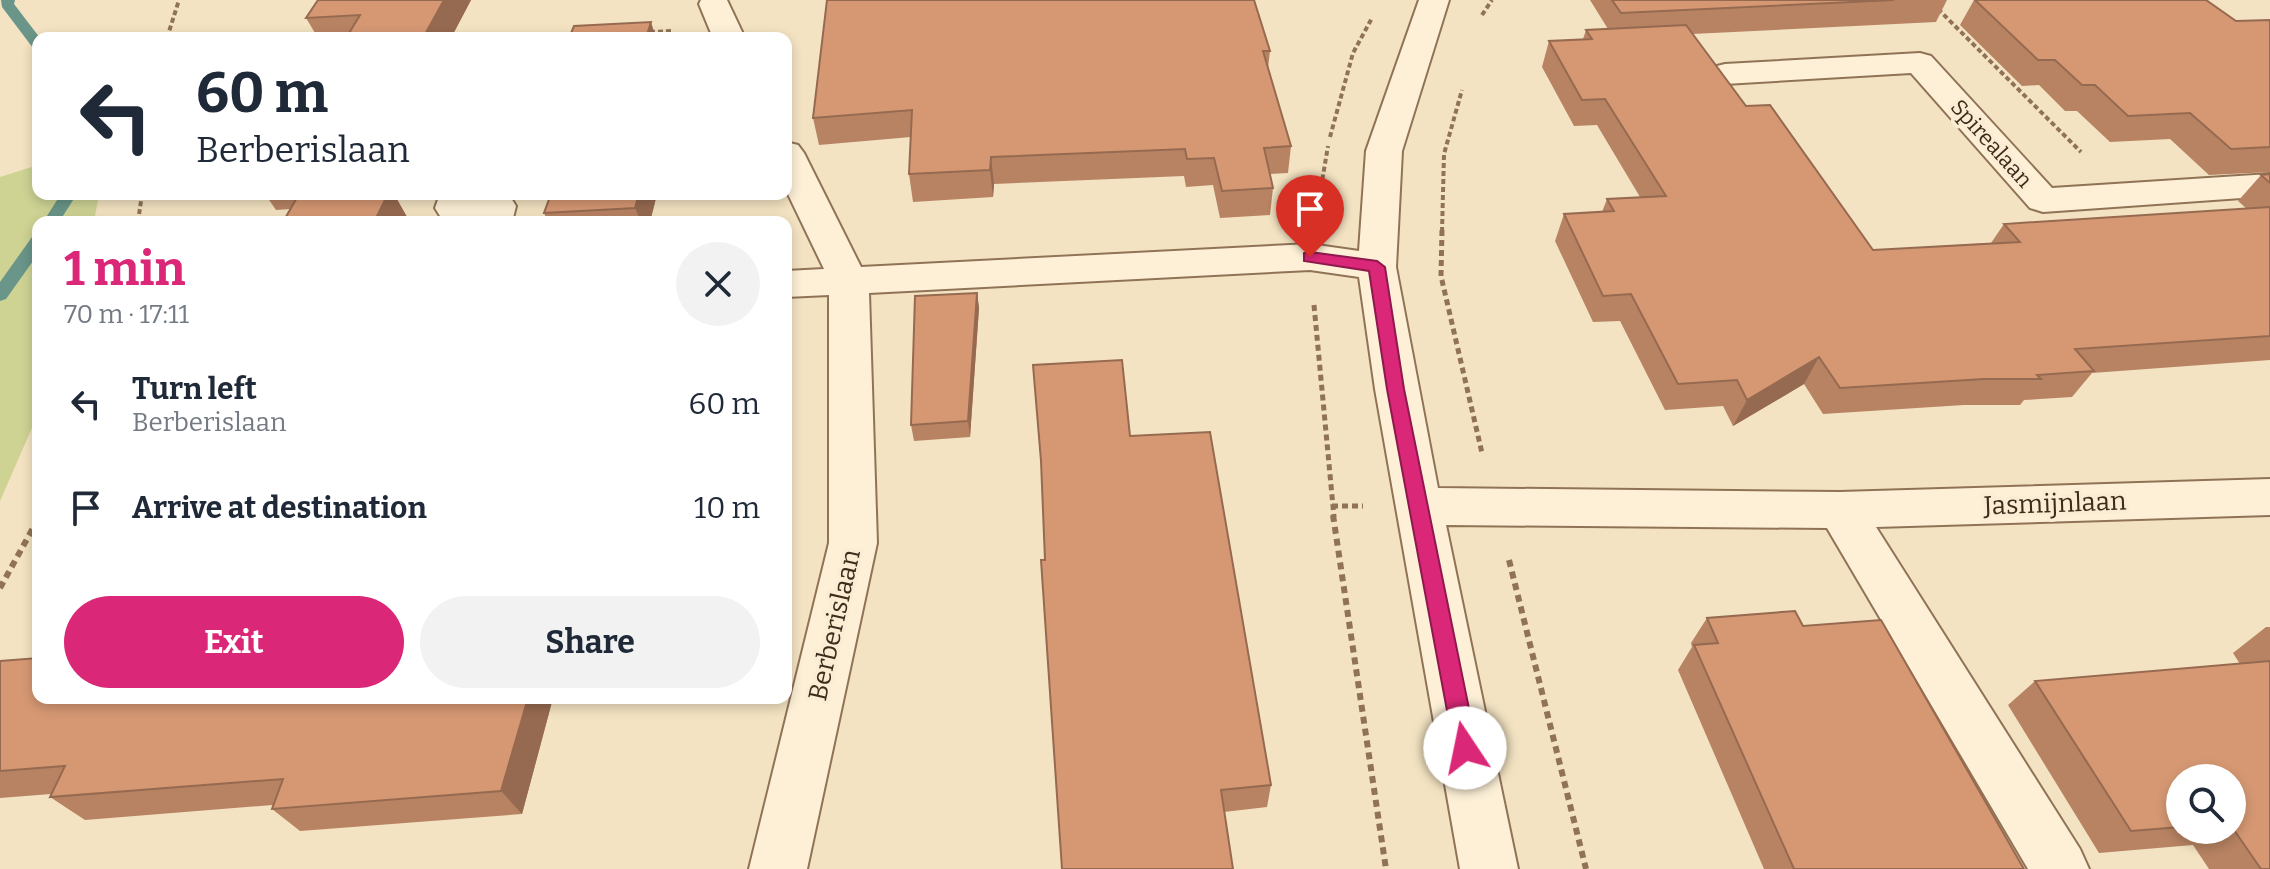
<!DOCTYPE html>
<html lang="en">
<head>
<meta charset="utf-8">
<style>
	:root { --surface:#fff; --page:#f2f2f3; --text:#1f2937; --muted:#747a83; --accent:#db2777 }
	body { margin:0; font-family:Bitter,serif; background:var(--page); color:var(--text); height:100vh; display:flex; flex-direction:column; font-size:30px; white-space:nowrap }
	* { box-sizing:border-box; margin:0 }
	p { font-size:26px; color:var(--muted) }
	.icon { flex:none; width:44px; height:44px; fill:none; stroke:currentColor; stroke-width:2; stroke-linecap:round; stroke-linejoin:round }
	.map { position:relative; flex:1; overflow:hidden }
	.drawer { position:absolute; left:32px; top:216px; width:760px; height:488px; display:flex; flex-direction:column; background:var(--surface); border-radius:16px; box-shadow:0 4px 12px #0003 }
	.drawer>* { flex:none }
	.banner { position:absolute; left:32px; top:32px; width:760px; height:168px; border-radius:16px; box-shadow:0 4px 12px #0003; background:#fff; color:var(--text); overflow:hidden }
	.tools { position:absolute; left:2166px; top:764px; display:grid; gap:16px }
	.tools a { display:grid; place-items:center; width:80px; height:80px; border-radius:50%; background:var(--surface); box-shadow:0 4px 12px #0003; font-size:40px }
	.pin { position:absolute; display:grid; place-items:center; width:68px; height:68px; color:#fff; margin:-82px -34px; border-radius:50% 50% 50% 0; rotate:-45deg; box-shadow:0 0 8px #0007 }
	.pin .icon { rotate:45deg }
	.me { position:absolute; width:88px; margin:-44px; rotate:349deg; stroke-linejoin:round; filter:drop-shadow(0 0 6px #0008) }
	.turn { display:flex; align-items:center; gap:28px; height:168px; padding:0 32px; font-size:36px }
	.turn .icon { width:104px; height:104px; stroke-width:2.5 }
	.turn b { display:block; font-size:56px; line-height:68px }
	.round { display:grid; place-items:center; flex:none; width:84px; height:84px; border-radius:42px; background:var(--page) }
	.head { display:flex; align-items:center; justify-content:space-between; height:136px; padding:0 32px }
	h1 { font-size:48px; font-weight:700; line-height:60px; color:var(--accent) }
	.primary-button { display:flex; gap:16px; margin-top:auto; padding:16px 32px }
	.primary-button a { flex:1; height:92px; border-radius:48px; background:var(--accent); color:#fff; font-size:32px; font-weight:700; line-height:92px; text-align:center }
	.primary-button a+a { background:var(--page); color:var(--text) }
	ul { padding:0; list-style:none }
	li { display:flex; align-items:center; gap:24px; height:104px; padding:0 32px }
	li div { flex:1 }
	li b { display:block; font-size:30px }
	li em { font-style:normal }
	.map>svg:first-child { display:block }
	.green { fill:#ced394 }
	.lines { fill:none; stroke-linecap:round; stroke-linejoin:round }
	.stream { fill:#6a9589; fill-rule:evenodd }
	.street-casing { stroke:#907356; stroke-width:4 }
	.path-far2 { stroke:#907356; stroke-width:4; stroke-dasharray:5 3; stroke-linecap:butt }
	.path-far1 { stroke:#907356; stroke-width:5; stroke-dasharray:6 4; stroke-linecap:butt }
	.path { stroke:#907356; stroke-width:6; stroke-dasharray:7 5; stroke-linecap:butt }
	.street { fill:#fdf0d7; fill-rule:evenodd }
	.wall { fill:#b88363; fill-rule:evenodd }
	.shaded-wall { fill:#966a50 }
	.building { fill:#d69873; stroke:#966a50; stroke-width:2 }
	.route { fill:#db2777; stroke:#8e194d; stroke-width:2 }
	.labels { text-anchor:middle; stroke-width:7; stroke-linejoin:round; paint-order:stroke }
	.far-street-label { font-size:22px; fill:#3e2b1c; stroke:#faedd3 }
	.street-label { font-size:26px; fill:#3e2b1c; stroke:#faedd3 }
</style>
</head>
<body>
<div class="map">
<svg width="2270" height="869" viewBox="0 0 2270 869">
	<rect width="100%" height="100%" fill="#f3e3c2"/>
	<path class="green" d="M 38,165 L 38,194 L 99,194 L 94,222 L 38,222 L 38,414 L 0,501 L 0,177 Z"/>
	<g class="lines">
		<path class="stream" d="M 1,0 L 15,0 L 14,4 L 40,38 L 38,49 L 33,48 L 2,7 Z
			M 61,194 L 77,194 L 59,222 L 43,222 Z
			M 38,235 L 38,254 L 6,299 L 0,301 L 0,282 L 32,237 Z"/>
		<g class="street-casing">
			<path id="street" d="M 701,0 L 727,0 L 745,38 L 713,38 L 699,4 Z
				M 1419,0 L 1449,0 L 1402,151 L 1396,267 L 1438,488 L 1840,492 L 2270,479 L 2270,515 L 1876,527 L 2080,849 L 2089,869 L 2028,869 L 1827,528 L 1446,525 L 1518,869 L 1460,869 L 1375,389 L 1359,277 L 1310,270 L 869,293 L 877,543 L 807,869 L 749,869 L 829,543 L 829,295 L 786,297 L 786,271 L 824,269 L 786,190 L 786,142 L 798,145 L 804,153 L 861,267 L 1310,244 L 1359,251 L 1366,151 Z
				M 1920,53 L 1931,56 L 2052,188 L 2270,174 L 2270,196 L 2043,212 L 2030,208 L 1911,73 L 1725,84 L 1713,81 L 1709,74 L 1713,67 L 1725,64 Z
				M 440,194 L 498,194 L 511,198 L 516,206 L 512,222 L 474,222 L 475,219 L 453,220 L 440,216 L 435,208 Z"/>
		</g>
		<path class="path-far2" d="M 1938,9 L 2081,152
			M 1482,15 L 1492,0
			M 650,32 L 672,31
			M 167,38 L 179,0
			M 549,38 L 576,36
			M 1330,137 L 1353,53 L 1372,18
			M 1317,211 L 1328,146
			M 138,222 L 142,194
			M 1442,232 L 1444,154 L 1462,90"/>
		<path class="path-far1" d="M 1442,230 L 1441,276 L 1482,453
			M 1314,305 L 1334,517
			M 1332,506 L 1363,506"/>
		<path class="path" d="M 1333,515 L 1386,869
			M 1509,560 L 1586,869
			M 0,588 L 38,519"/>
		<use href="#street" class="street"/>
	</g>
	<path class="wall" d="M 471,0 L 451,38 L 318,38 L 306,18 Z
		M 1590,0 L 1947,0 L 1936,22 L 1692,34 L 1746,106 L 1873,250 L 1991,243 L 2004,224 L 2247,209 L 2238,201 L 2261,175 L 2270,174 L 2270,360 L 2092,373 L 2072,397 L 2024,400 L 2020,405 L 1964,405 L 1823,414 L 1804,384 L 1733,426 L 1723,406 L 1665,410 L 1620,321 L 1593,322 L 1555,241 L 1564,214 L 1602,212 L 1607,199 L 1640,197 L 1597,125 L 1574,126 L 1542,67 L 1549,41 L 1583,39 L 1586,30 L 1608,29 Z
		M 1974,0 L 2236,21 L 2270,20 L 2270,172 L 2209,175 L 2170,139 L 2110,142 L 2077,111 L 2065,111 L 2039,85 L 2022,86 L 1960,25 Z
		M 1270,51 L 1268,68 L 1291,146 L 1288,173 L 1270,174 L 1273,188 L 1270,215 L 1220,218 L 1213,185 L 1186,187 L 1184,176 L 994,184 L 993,197 L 913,202 L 909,174 L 911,137 L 819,145 L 813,118 Z
		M 265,194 L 394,194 L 407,217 L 290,209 L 276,210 Z
		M 657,194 L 650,222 L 548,222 L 544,213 Z
		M 977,293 L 979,308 L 970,437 L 914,441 L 911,425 Z
		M 1130,436 L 1271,785 L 1267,807 L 1224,812 L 1045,560 Z
		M 1707,618 L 1803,626 L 2024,869 L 1764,869 L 1678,670 L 1692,647 L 1691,643 Z
		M 2266,627 L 2270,627 L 2270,869 L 2209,869 L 2193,845 L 2099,853 L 2008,705 L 2035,681 L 2240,664 L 2233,653 ZM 2180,778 L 2232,778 L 2232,830 L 2180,830 Z
		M 0,661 L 38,698 L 553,698 L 522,814 L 300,831 L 272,809 L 273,805 L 85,820 L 50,797 L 51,794 L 0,798 Z"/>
	<path class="shaded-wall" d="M 444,0 L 471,0 L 451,38 L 423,38 Z
		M 651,22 L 656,38 L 646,38 Z
		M 991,157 L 994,184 L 993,197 L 990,170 Z
		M 388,194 L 394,194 L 407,217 L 404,222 L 374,222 Z
		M 639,194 L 657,194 L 650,222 L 641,222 L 635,208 Z
		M 977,293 L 979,308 L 970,437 L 968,421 Z
		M 1819,357 L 1804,384 L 1733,426 L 1747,400 Z
		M 528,698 L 553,698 L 522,814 L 501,791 Z"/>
	<path class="building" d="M 318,0 L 444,0 L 423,38 L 346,38 L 360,15 L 306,18 Z
		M 827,0 L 1254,0 L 1270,51 L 1263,51 L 1291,146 L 1264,148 L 1273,188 L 1222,191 L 1214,158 L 1187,159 L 1185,149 L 991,157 L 990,170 L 909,174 L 912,110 L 813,118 Z
		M 1612,0 L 1894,0 L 1621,13 Z
		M 1975,0 L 2206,0 L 2236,21 L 2270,20 L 2270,147 L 2231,149 L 2190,113 L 2128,116 L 2095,85 L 2082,85 L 2055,60 L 2038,60 Z
		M 651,22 L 646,38 L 569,38 L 574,26 Z
		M 1686,25 L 1746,106 L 1770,105 L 1873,250 L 2020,242 L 2004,224 L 2270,207 L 2270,336 L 2075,349 L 2094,371 L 2037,375 L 2041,379 L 1984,379 L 1840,388 L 1819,357 L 1747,400 L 1737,380 L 1678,384 L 1631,294 L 1603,296 L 1564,214 L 1614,211 L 1607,199 L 1666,196 L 1605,99 L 1582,100 L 1549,41 L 1592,39 L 1586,30 Z
		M 2270,174 L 2270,183 L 2261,175 Z
		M 299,194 L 388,194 L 374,222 L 283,222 Z
		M 551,194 L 639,194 L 635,208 L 544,213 Z
		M 977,293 L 968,421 L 911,425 L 915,296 Z
		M 1122,360 L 1130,436 L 1210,432 L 1271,785 L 1221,790 L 1233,869 L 1062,869 L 1041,560 L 1045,560 L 1041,461 L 1033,365 Z
		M 1795,611 L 1803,626 L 1881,620 L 2024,869 L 1794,869 L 1694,645 L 1718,643 L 1707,618 Z
		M 38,658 L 38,698 L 528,698 L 501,791 L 272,809 L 283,779 L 50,797 L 65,766 L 0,771 L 0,661 Z
		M 2270,661 L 2270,869 L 2261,869 L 2232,827 L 2232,778 L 2180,778 L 2180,827 L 2131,831 L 2035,681 Z"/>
	<path class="route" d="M 1310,252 L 1377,261 L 1385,267 L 1404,389 L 1477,748 L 1473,755 L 1465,758 L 1458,755 L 1454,748 L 1387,389 L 1369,271 L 1304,261 L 1304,253 Z"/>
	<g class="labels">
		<g class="far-street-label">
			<text transform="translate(1992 143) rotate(48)" y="8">Spirealaan</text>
		</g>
		<g class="street-label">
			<text transform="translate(2055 503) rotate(-2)" y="9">Jasmijnlaan</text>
			<text transform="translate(834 625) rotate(-77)" y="9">Berberislaan</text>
		</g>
	</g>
</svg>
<div class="tools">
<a><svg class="icon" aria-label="search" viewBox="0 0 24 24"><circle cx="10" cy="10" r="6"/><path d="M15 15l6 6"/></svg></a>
</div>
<div class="pin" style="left:1310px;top:257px;background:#d93025"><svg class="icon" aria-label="arrive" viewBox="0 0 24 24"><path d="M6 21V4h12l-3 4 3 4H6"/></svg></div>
<svg class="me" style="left:1465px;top:748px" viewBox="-20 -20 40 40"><circle r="19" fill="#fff"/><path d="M0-13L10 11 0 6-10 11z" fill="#db2777"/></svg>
<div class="banner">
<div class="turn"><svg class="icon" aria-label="left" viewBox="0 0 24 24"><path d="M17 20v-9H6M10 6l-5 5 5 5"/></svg><div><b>60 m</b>Berberislaan</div></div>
</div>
<section class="drawer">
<div class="head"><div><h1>1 min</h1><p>70 m · 17:11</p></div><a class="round"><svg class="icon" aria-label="close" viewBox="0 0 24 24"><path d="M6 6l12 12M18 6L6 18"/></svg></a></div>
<ul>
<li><svg class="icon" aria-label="left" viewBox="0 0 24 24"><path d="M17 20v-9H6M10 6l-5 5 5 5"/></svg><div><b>Turn left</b><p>Berberislaan</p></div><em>60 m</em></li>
<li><svg class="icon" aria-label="arrive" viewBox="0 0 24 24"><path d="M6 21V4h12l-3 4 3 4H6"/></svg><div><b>Arrive at destination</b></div><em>10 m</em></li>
</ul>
<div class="primary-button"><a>Exit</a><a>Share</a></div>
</section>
</div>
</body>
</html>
